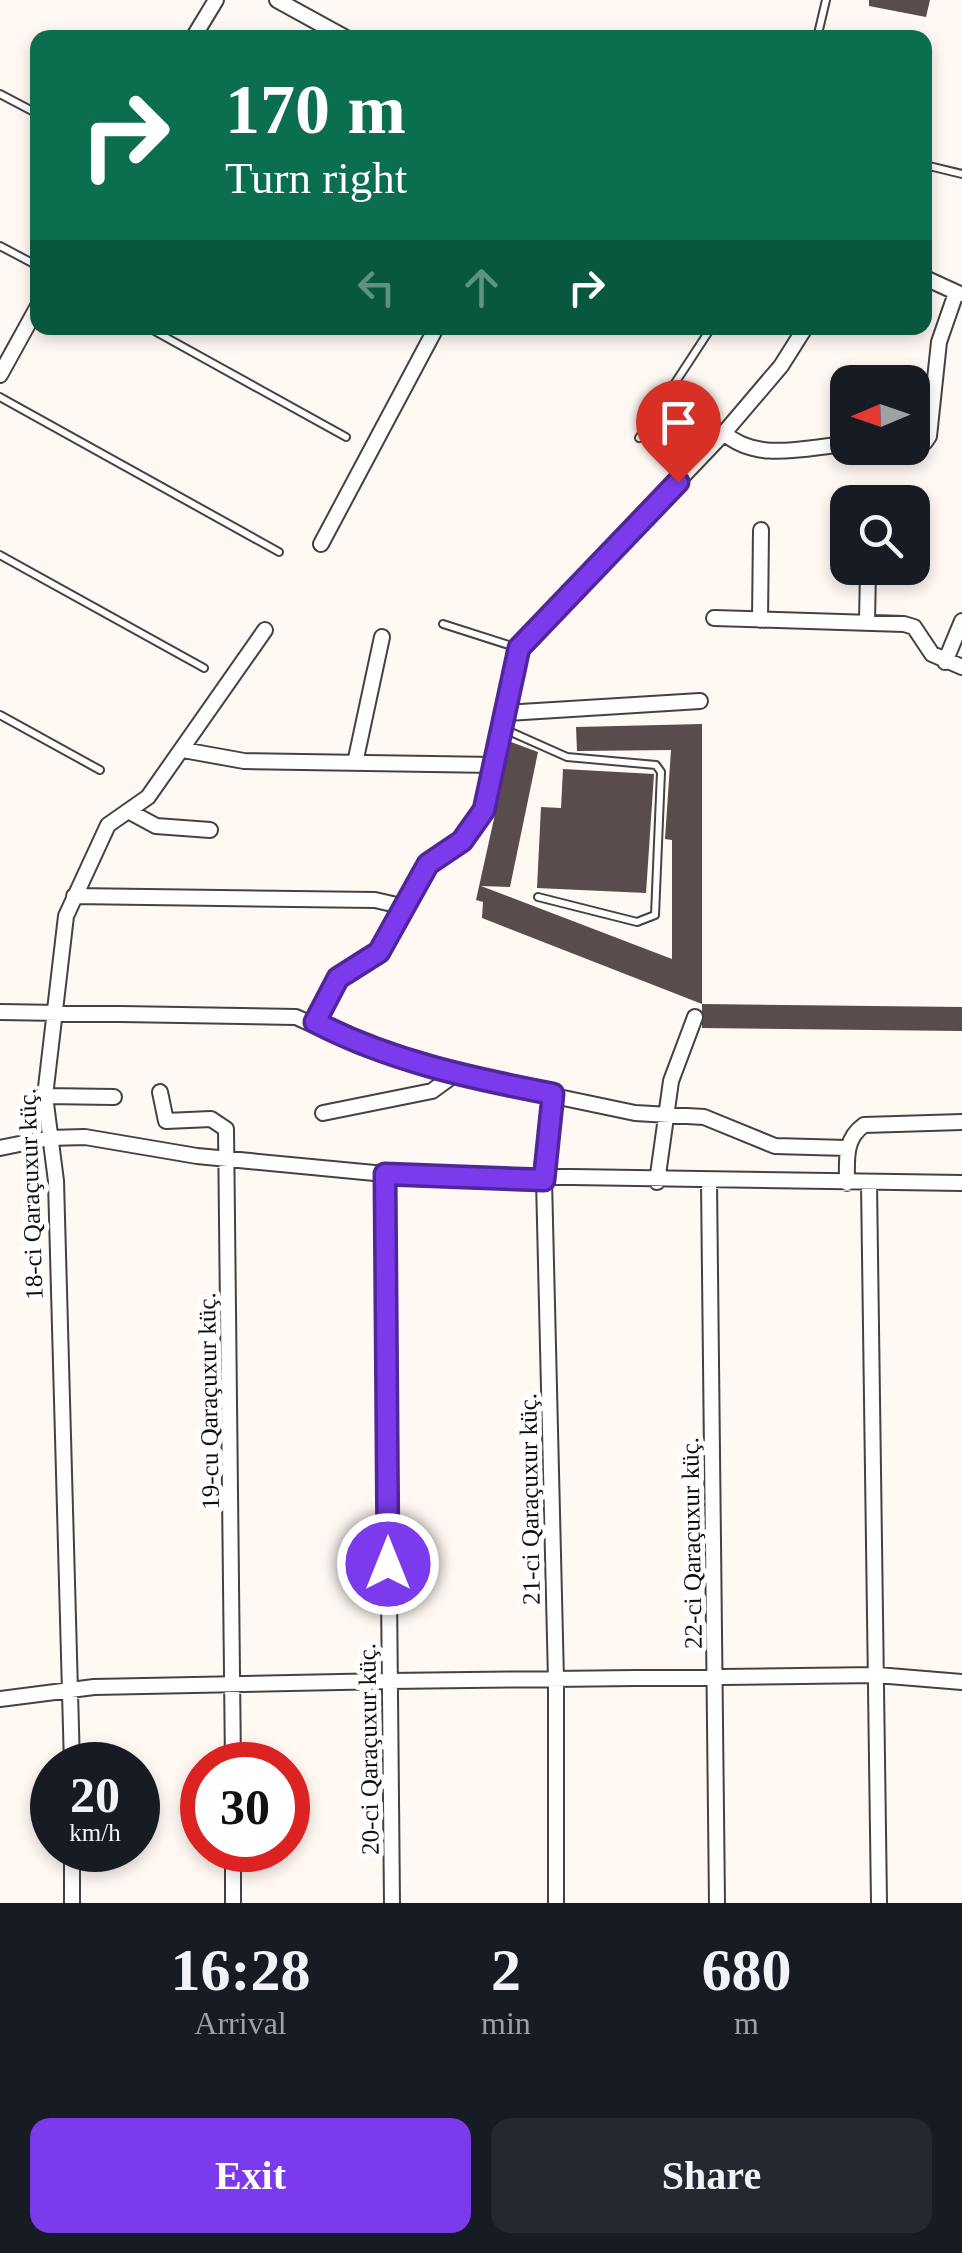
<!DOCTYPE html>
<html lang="en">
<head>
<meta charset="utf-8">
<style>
	:root { --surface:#171b24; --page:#242831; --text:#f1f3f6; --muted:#9ea1a6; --accent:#7c3aed }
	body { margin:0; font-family:"Times New Roman",serif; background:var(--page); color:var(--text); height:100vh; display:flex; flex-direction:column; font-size:38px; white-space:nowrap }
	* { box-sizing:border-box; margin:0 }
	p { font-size:32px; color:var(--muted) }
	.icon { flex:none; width:55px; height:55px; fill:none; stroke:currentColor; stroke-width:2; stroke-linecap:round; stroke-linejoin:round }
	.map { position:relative; height:1903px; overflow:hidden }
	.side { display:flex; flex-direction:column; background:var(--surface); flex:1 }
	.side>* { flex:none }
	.guide { position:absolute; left:30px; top:30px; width:902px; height:305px; border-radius:20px; box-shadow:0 5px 15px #0003; background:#0b6e4f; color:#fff; overflow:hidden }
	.needle { width:65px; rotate:268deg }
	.tools { position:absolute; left:830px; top:365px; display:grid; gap:20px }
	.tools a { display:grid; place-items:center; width:100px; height:100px; border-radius:20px; background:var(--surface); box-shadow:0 5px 15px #0003; font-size:50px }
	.speed { position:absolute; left:30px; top:1742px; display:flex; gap:20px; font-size:50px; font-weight:700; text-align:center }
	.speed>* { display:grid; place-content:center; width:130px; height:130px; border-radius:50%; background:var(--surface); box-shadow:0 5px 15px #0003; line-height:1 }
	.speed small { font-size:25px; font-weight:400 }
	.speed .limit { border:15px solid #d22; background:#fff; color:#111 }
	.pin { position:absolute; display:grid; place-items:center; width:85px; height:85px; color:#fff; margin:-102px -42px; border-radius:50% 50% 50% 0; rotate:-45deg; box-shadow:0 0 10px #0007 }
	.pin .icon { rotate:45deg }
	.me { position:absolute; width:110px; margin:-55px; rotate:0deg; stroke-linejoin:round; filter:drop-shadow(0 0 8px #0008) }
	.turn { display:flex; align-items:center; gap:35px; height:210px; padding:0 30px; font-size:45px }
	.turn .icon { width:130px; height:130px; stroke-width:2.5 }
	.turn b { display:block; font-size:70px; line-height:85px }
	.lanes { display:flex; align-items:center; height:95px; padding:0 30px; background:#0003; justify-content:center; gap:50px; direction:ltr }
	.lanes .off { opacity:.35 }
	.eta { display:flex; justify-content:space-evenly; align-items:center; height:170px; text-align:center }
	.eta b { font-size:60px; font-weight:800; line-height:70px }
	.button { display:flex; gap:20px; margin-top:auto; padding:20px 30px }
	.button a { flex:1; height:115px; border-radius:20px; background:var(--accent); color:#fff; font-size:40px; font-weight:800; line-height:115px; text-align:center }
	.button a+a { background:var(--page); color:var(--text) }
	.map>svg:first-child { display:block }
	.building { fill:#584c4c }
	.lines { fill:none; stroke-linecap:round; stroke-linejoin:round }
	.lane-casing { stroke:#434343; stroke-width:10 }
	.street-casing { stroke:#434343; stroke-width:18 }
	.lane { stroke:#fff; stroke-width:6 }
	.street { stroke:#fff; stroke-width:14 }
	.route-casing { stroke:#51269a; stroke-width:25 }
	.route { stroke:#7c3aed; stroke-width:18 }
	.labels { text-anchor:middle; stroke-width:10; stroke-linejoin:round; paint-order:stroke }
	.street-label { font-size:25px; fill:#101010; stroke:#fff }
</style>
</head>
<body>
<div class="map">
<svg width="962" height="1903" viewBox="0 0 962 1903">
	<rect width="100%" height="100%" fill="#fff8f3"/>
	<path class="building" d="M 869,0 L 930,0 L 926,17 L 869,6 Z
		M 702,724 L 702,1004 L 482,918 L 483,902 L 476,900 L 511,742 L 538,752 L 510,887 L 481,886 L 672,959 L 672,840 L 665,839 L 671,750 L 577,751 L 576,727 Z
		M 563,769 L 654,774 L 646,893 L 537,888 L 541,807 L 561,808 Z
		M 702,1004 L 962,1007 L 962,1031 L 702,1028 Z"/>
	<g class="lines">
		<g class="lane-casing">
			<path id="lane" d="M 817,38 L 826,0
				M 0,94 L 38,114
				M 925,165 L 962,174
				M 0,246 L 38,266
				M 149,328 L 346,437
				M 0,397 L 279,552
				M 639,438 L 711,328
				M 0,555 L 204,668
				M 443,624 L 518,648
				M 0,715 L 100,770
				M 504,729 L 567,757 L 656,765 L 661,772 L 655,915 L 637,922 L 538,897"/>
		</g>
		<g class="street-casing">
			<path id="street" d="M 277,0 L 346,38
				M 193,38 L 216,0
				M 925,278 L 960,294
				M 0,375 L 38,306
				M 724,433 C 758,463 806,447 848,444
				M 912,445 L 925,442 L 929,436 L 939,342 L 956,293
				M 321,544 L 436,328
				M 714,618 L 904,624 L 914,627 L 932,654 L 962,667
				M 760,620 L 761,530
				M 867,623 L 868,568
				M 945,662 L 962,621
				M 506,713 L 700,701
				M 183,750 L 244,761 L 495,765
				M 355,763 L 382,637
				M 132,813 L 156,826 L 210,830
				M 74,896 L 375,900 L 401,906
				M 0,1012 L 296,1017 L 362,1047 L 454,1075 L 635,1113 L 704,1117 L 775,1146 L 847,1148
				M 315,1021 L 339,978 L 379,952 L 428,864 L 470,834 L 484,810 L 519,648 L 724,433 L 781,366 L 805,328
				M 160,1092 L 166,1121 L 211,1119 L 226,1129 L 233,1765
				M 553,1093 L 544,1180 L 556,1680 L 556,1903
				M 45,1096 L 114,1097
				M 323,1113 L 432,1091 L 454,1075
				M 0,1148 L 49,1138 L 85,1137 L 197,1156 L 385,1174 L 962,1183
				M 385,1174 L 392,1903
				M 657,1182 L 671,1081 L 695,1017
				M 709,1182 L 717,1903
				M 847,1183 C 847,1160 844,1139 864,1125 L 962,1122
				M 869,1183 L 879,1903
				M 0,1699 L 94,1687 L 389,1681 L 877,1675 L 962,1682
				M 72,1765 L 56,1181 L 45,1096 L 66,916 L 108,825 L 148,797 L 265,630
				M 233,1850 L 233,1903
				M 72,1903 L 72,1850"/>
		</g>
		<use href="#lane" class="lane"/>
		<use href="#street" class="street"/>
	</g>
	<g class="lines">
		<g class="route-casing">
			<path id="route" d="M 388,1564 L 385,1174 L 544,1180 L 553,1094 C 470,1078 390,1061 315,1022 L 338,978 L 379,952 L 428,864 L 462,841 L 484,810 L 519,648 L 678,482"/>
		</g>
		<use href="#route" class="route"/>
	</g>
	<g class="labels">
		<g class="street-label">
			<text transform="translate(30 1194) rotate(-92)" y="9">18-ci Qaraçuxur küç.</text>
			<text transform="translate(208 1401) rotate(-91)" y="9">19-cu Qaraçuxur küç.</text>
			<text transform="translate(529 1499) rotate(-91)" y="9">21-ci Qaraçuxur küç.</text>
			<text transform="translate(691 1543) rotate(-91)" y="9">22-ci Qaraçuxur küç.</text>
			<text transform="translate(368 1749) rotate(-91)" y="9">20-ci Qaraçuxur küç.</text>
		</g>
	</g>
</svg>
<div class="tools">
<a><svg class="needle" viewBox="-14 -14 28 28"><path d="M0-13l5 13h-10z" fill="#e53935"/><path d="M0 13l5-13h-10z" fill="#9ea1a6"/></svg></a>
<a><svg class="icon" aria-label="search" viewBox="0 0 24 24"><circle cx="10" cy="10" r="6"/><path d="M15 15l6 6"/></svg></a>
</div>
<div class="speed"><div>20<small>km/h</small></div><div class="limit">30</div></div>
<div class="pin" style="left:678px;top:482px;background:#d93025"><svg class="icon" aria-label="arrive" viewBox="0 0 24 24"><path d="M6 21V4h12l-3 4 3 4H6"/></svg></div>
<svg class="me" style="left:388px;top:1564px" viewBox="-20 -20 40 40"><circle r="17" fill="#7c3aed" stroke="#fff" stroke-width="3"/><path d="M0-11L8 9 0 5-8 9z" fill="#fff"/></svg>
<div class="guide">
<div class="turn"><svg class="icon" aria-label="right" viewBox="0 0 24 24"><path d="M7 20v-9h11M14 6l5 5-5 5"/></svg><div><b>170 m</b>Turn right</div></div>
<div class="lanes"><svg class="icon off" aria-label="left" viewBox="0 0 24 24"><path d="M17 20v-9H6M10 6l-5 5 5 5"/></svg><svg class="icon off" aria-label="ahead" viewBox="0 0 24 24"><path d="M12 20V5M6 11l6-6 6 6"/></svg><svg class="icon" aria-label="right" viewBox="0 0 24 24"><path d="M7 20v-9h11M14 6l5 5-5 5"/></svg></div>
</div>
</div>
<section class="side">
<div class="eta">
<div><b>16:28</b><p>Arrival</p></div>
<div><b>2</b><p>min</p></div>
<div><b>680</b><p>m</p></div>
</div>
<div class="button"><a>Exit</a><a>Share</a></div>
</section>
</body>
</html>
